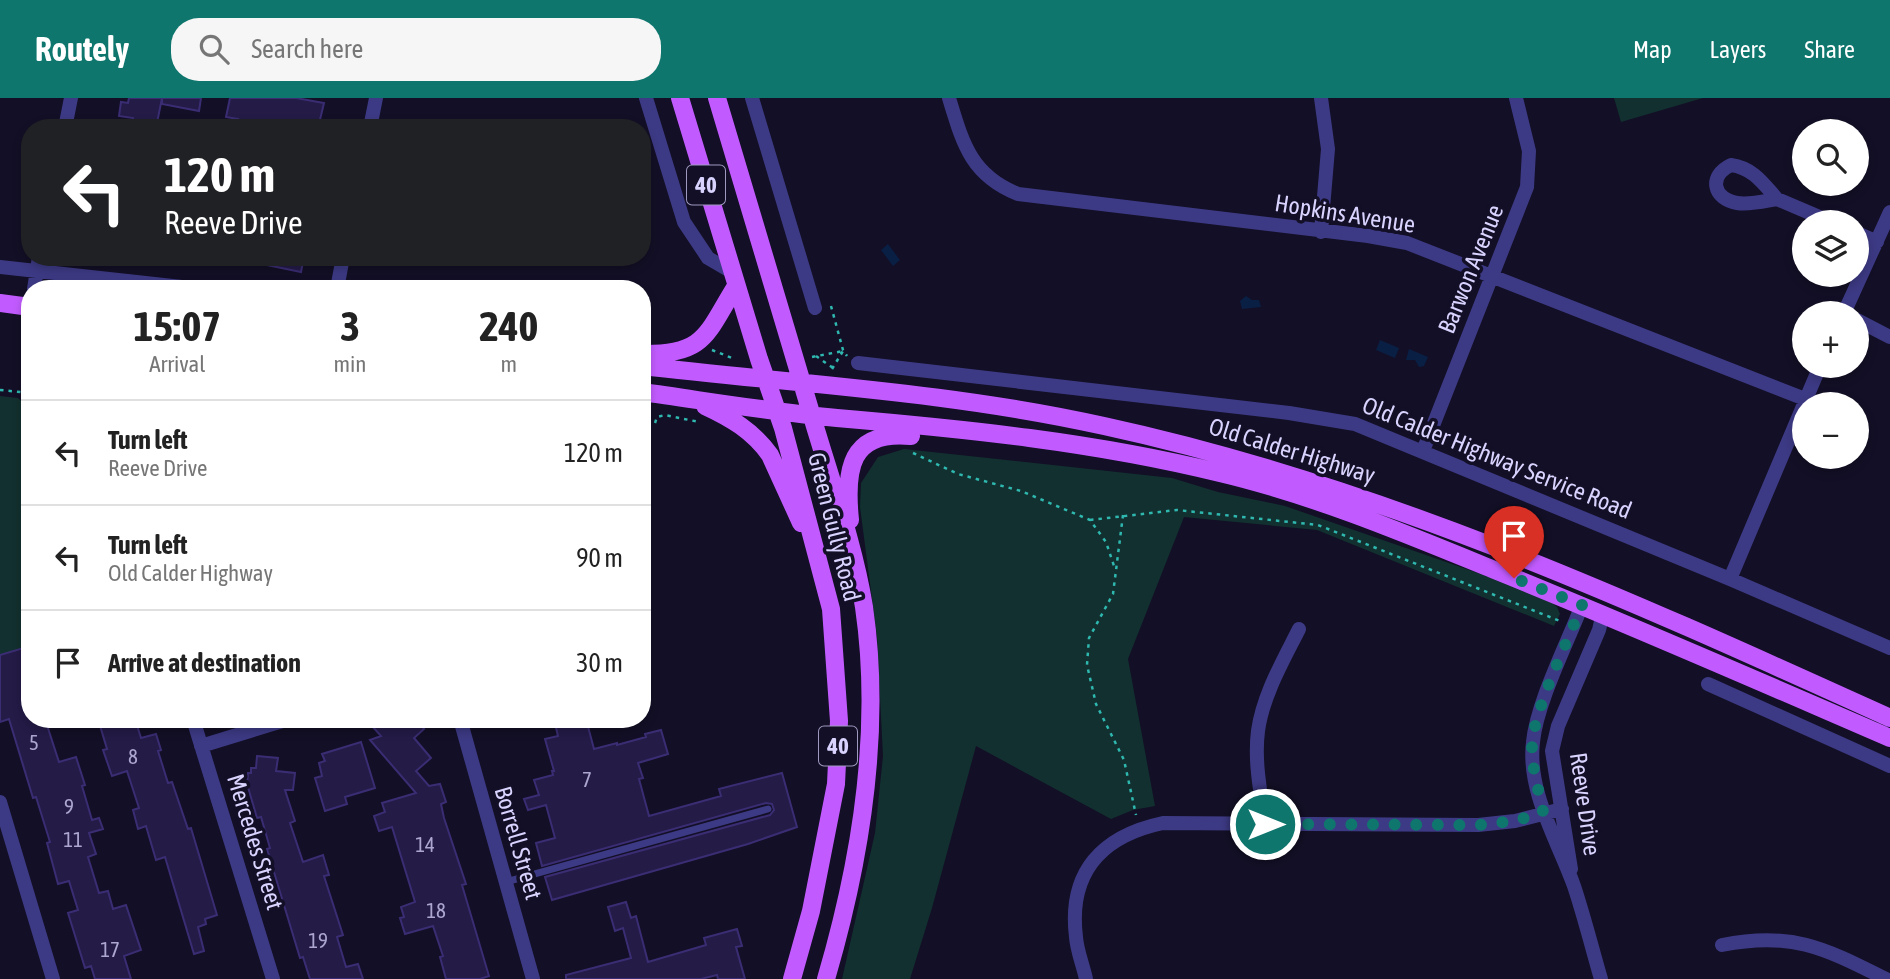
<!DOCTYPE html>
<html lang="en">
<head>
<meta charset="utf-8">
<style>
	:root { --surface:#fff; --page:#f6f6f6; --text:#222; --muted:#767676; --line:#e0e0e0; --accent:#0f766e }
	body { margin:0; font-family:"Asap Condensed",sans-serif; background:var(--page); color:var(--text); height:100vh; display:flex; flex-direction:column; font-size:26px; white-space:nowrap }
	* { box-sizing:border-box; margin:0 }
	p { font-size:23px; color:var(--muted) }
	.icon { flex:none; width:38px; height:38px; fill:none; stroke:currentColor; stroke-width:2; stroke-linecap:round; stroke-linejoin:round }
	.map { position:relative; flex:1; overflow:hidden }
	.sheet { position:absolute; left:21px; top:182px; width:630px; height:448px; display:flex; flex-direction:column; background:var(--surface); border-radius:28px; box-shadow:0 4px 10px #0003 }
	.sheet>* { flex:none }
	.guide { position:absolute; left:21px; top:21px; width:630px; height:147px; border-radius:28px; box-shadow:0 4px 10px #0003; background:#202124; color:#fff; overflow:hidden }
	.fabs { position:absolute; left:1792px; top:21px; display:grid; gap:14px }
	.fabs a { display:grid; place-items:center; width:77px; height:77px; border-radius:50%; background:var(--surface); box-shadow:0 4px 10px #0003; font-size:35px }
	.pin { position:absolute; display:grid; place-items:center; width:60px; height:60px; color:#fff; margin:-72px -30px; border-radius:50% 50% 50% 0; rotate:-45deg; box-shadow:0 0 7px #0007 }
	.pin .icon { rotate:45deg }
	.me { position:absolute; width:77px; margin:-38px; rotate:90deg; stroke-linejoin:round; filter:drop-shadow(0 0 5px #0008) }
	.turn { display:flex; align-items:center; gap:24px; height:147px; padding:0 28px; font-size:32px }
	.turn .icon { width:91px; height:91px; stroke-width:2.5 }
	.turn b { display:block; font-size:49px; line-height:60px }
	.eta { display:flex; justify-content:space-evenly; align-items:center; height:119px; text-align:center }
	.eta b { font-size:42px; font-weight:700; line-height:49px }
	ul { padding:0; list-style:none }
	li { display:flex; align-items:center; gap:21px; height:105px; padding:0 28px; border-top:2px solid var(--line) }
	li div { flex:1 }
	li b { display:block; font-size:26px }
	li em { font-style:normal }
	header { display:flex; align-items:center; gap:42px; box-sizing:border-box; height:98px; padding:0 35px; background:var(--accent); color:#fff }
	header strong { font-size:33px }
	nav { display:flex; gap:38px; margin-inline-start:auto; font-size:24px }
	.search { width:490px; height:63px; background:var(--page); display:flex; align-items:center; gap:18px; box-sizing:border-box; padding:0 24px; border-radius:28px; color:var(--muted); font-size:26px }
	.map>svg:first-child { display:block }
	.green { fill:#12302f }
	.water { fill:#0a1f44 }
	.building { fill:#241b47; stroke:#3b2d73; stroke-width:2 }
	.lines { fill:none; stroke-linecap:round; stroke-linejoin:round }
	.path { stroke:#2fb8b0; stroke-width:2.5; stroke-dasharray:3.5 5; stroke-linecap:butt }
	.service { stroke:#3d3a85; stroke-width:7 }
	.minor { stroke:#3d3a85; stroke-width:14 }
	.primary { stroke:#c25bff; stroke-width:18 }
	.route { stroke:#0f766e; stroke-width:12; stroke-dasharray:0 21.6 }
	.labels { text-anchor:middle; stroke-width:7; stroke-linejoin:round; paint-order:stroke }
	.number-label { font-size:21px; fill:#aca6d1 }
	.shield { fill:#130f26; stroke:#9e99be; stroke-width:2 }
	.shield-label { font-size:23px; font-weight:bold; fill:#d9d4ff }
	.street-label { font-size:24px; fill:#d9d4ff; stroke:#130f26 }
</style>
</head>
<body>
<header>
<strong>Routely</strong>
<div class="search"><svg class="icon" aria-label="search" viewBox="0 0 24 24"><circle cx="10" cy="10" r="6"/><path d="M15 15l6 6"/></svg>Search here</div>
<nav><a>Map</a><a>Layers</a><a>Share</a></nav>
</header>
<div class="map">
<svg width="1890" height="881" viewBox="0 0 1890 881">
	<rect width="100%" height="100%" fill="#130f26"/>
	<path class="green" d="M 1614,0 L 1703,0 L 1621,24 Z
		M 0,298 L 18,300 L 30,311 L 30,597 L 0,606 Z
		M 904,351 L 1172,380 L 1218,394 L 1285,408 L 1544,498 L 1557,509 L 1560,516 L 1554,528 L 1317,432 L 1184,419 L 1128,561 L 1155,708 L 1133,712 L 1111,721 L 976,648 L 932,810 L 910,881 L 842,881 L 875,735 L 883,658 L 877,539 L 860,409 L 861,385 L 878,359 Z"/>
	<path class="water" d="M 888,146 L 900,162 L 893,168 L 881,152 Z
		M 1246,198 L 1252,202 L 1259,202 L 1261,209 L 1242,211 L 1240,203 Z
		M 1380,242 L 1399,250 L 1395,260 L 1376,252 Z
		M 1409,251 L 1428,259 L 1424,268 L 1419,269 L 1415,262 L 1406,262 Z"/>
	<path class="building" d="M 129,0 L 162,0 L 156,30 L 131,30 L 133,20 L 119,18 L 121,4 L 128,5 Z
		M 162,0 L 201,0 L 199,13 L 162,6 Z
		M 230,0 L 296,0 L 324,5 L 318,30 L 280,28 L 279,30 L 237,23 L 238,21 L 226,19 Z
		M 257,159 L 304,159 L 301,174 L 257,165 Z
		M 30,548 L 30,621 L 45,621 L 59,664 L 76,659 L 85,687 L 82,688 L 92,722 L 99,720 L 103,731 L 89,735 L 96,756 L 88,759 L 99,795 L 108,793 L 113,811 L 126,807 L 141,852 L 124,858 L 131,881 L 95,881 L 91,868 L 85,870 L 68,815 L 78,812 L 69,783 L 58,786 L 47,745 L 50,744 L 36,699 L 33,700 L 9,621 L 0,624 L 0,557 Z
		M 98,621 L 135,621 L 141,640 L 156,636 L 161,652 L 158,653 L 168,685 L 172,684 L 188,731 L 191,730 L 217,817 L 205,821 L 206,826 L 198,829 L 204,853 L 194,856 L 165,759 L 156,762 L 146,728 L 138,731 L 133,712 L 139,710 L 127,673 L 112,678 L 103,652 L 107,651 Z
		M 382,621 L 416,621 L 424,631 L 414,640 L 431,660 L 416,673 L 429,688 L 440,686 L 446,704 L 441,706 L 444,720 L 466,786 L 462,787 L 489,878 L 480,881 L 446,881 L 440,859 L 443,858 L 433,828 L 405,836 L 400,820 L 404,819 L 401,809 L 415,804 L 392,729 L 379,733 L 374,718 L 385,714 L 382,705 L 416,695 L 370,642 L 381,638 L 373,629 Z
		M 554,621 L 586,621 L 594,651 L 617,645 L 617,647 L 646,639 L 645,636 L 661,632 L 668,656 L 638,665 L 643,680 L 639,681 L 649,718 L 721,698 L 719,691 L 782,675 L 797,729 L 748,746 L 552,802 L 545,779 L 770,717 L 774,712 L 772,706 L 766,705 L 542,768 L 536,745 L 555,740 L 546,707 L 528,712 L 524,701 L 539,697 L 534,682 L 553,677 L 552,673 L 554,673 L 545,641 L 558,638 Z
		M 361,644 L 375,690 L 345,699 L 347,706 L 325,713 L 315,680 L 322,678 L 319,665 L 325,663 L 322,656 Z
		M 257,658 L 278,660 L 276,673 L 295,675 L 293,692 L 285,692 L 295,723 L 290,725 L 303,764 L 323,757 L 329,777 L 324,778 L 343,837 L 337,839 L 346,869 L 358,866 L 363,881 L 310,881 L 303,859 L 300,860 L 267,751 L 270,750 L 261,719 L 257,720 L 247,686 L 248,675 L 251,675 L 251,670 L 256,670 Z
		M 626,804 L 631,820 L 636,818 L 648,864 L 706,847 L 704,840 L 737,831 L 742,848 L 736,849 L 745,881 L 718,881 L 717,877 L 701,881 L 566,881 L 566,877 L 631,860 L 623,830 L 615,833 L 608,809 Z"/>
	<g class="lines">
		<path class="path" d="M 831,208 L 843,252 L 847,258
			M 712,252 L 732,260
			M 816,258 L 833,270
			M 812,259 L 843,253
			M 832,271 L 843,253
			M 0,292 L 30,295
			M 655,325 L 657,319 L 665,317 L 699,324
			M 913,355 L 958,376 L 1021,393 L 1090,422 L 1106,444 L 1115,471
			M 1123,417 L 1113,496 L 1089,540 L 1087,567 L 1096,606 L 1124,662 L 1136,717
			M 1090,422 L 1177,412 L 1318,427 L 1560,523"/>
		<path class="service" d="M 506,784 L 768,711"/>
		<path class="minor" d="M 646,0 L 684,124 L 708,160 L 732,174
			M 752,0 L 815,210
			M 949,0 C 963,46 971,77 1018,96 L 1368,138 L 1407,145 L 1805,301
			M 1321,0 L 1328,51 L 1321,134
			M 65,30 L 71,0
			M 370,30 L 376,0
			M 1731,67 C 1753,70 1763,85 1777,101 C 1765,103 1750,107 1737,105 C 1713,101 1708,78 1731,67 Z
			M 1777,101 L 1831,124
			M 1857,135 L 1877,144
			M 0,169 L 200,191
			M 34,191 L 39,159
			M 337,191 L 343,159
			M 1844,215 L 1890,114
			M 1857,222 L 1890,239
			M 858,265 L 1289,315 L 1355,326 L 1730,481 L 1890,550
			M 1423,353 L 1527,89 L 1529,53 L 1516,0
			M 1730,481 L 1820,268
			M 1582,507 C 1567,546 1537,604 1533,644 C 1527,694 1558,743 1574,788 C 1584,818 1592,850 1601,881
			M 1708,586 L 1890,668
			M 193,621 L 273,881
			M 460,621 L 533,881
			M 201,648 L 289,621
			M 0,704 L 53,881
			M 1265,726 C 1261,696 1254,664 1258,633 C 1263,597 1283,563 1299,531
			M 1571,771 L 1552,653 L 1558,628 L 1599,532 L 1603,515
			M 1722,847 C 1792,833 1824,850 1886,881
			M 1086,881 C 1083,867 1077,853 1076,839 C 1068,774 1102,738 1163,725 L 1478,727 L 1515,723 L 1562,711"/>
		<path class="primary" d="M 680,0 L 759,261 L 783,330 L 831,511 L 839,623 L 836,686 L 811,813 L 792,881
			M 717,0 C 748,105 779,210 811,315 C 829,377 854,446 864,509 C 882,633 861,762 826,881
			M 0,205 L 30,209
			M 642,256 C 706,257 706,236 736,188
			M 642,268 C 797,286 952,294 1104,328 C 1381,388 1634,504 1890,620
			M 642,294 C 707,303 772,314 837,320 C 966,331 1094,344 1220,375 C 1313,397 1404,435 1492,471 C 1626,525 1758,583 1890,640
			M 705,308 C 731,320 753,333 770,357 L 801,425
			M 850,422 C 845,372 849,332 911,338"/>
	</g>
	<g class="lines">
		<path class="route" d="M 1265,726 L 1478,727 L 1515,723 L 1543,714 C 1539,693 1532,672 1532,650 C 1532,615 1568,543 1582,507 L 1514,480"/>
	</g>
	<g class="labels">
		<g class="number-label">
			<text x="34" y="652">5</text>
			<text x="133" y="666">8</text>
			<text x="587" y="689">7</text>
			<text x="69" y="716">9</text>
			<text x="73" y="749">11</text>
			<text x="425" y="754">14</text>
			<text x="436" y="820">18</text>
			<text x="318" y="850">19</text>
			<text x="110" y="859">17</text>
		</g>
		<g class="shield">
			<rect x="687" y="67.5" width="38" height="39" rx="5"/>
			<rect x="819" y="628.5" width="38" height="39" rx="5"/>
		</g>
		<g class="shield-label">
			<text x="706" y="95">40</text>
			<text x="838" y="656">40</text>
		</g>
		<g class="street-label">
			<text transform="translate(1345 116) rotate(9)" y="8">Hopkins Avenue</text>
			<text transform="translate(1471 171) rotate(-68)" y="8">Barwon Avenue</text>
			<text transform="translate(1292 353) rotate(17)" y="8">Old Calder Highway</text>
			<text transform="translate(1497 360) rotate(22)" y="8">Old Calder Highway Service Road</text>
			<text transform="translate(834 429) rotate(76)" y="8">Green Gully Road</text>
			<text transform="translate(1585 706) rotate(82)" y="8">Reeve Drive</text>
			<text transform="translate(255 744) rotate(73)" y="8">Mercedes Street</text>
			<text transform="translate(518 745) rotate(74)" y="8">Borrell Street</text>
		</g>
	</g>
</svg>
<div class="fabs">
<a><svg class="icon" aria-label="search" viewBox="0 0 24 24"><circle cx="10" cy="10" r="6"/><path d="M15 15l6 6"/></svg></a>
<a><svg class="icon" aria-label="layers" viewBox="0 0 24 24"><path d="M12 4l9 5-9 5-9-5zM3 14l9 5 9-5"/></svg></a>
<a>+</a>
<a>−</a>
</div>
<div class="pin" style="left:1514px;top:480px;background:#d93025"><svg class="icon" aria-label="arrive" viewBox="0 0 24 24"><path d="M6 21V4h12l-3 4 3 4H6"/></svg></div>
<svg class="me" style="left:1265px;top:726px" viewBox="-20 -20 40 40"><circle r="17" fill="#0f766e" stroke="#fff" stroke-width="3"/><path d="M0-11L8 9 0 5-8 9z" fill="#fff"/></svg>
<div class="guide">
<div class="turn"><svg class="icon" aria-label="left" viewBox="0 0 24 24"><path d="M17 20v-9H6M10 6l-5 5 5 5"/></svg><div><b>120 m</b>Reeve Drive</div></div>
</div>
<section class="sheet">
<div class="eta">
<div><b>15:07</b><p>Arrival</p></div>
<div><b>3</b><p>min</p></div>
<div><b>240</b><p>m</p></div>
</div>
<ul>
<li><svg class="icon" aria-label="left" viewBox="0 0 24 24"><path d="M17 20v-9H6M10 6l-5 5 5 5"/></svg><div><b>Turn left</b><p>Reeve Drive</p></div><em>120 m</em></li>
<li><svg class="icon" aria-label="left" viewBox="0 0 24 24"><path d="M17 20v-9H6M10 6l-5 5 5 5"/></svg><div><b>Turn left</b><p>Old Calder Highway</p></div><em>90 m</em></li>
<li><svg class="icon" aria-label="arrive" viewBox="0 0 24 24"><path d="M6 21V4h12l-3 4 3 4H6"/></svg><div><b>Arrive at destination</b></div><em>30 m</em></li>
</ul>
</section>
</div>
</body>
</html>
